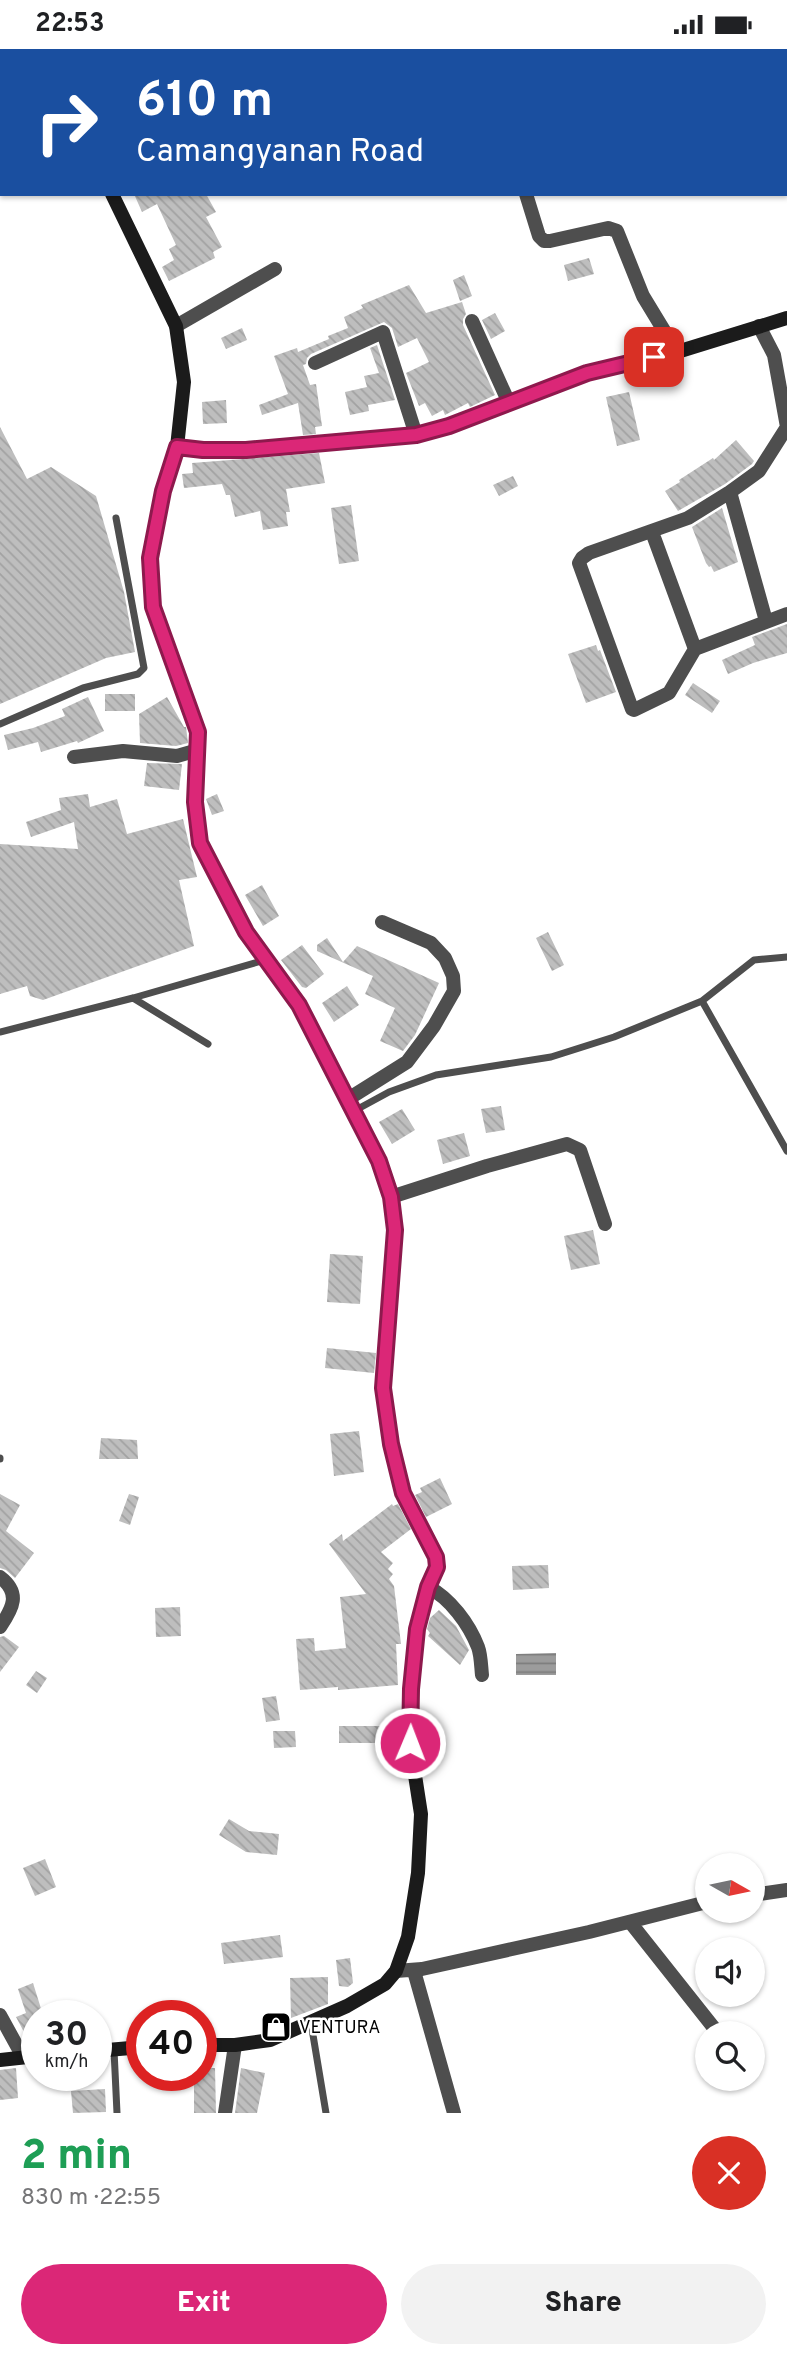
<!DOCTYPE html>
<html lang="en">
<head>
<meta charset="utf-8">
<style>
	:root { --surface:#fff; --page:#f2f2f2; --text:#202124; --muted:#757577; --accent:#db2777 }
	body { margin:0; font-family:Overpass,sans-serif; background:var(--page); color:var(--text); height:100vh; display:flex; flex-direction:column; font-size:26px; white-space:nowrap }
	* { box-sizing:border-box; margin:0 }
	p { font-size:23px; color:var(--muted) }
	.icon { flex:none; width:38px; height:38px; fill:none; stroke:currentColor; stroke-width:2; stroke-linecap:round; stroke-linejoin:round }
	.map { position:relative; height:2064px; overflow:hidden }
	.panel { display:flex; flex-direction:column; background:var(--surface); flex:1 }
	.panel>* { flex:none }
	.guide { position:absolute; left:0px; top:0px; width:788px; height:147px; box-shadow:0 2px 5px #0004; background:#1a4fa0; color:#fff; overflow:hidden }
	.needle { width:46px; rotate:99deg }
	.fabs { position:absolute; left:695px; top:1804px; display:grid; gap:14px }
	.fabs a { display:grid; place-items:center; width:70px; height:70px; border-radius:50%; background:var(--surface); box-shadow:0 2px 5px #0004; font-size:35px }
	.speed { position:absolute; left:21px; top:1951px; display:flex; gap:14px; font-size:35px; font-weight:700; text-align:center }
	.speed>* { display:grid; place-content:center; width:91px; height:91px; border-radius:50%; background:var(--surface); box-shadow:0 2px 5px #0004; line-height:1 }
	.speed small { font-size:18px; font-weight:400 }
	.speed .limit { border:10px solid #d22; background:#fff; color:#111 }
	.pin { position:absolute; display:grid; place-items:center; width:60px; height:60px; color:#fff; margin:-30px; border-radius:14px; box-shadow:0 4px 10px #0006 }
	.me { position:absolute; width:77px; margin:-38px; rotate:1deg; stroke-linejoin:round; filter:drop-shadow(0 0 5px #0008) }
	.turn { display:flex; align-items:center; gap:24px; height:147px; padding:0 21px; font-size:32px }
	.turn .icon { width:91px; height:91px; stroke-width:2.5 }
	.turn b { display:block; font-size:49px; line-height:60px }
	.round { display:grid; place-items:center; flex:none; width:74px; height:74px; border-radius:37px; background:var(--page) }
	.head { display:flex; align-items:center; justify-content:space-between; height:119px; padding:0 21px }
	h1 { font-size:42px; font-weight:800; line-height:52px; color:#1e9e55 }
	.action { display:flex; gap:14px; margin-top:auto; padding:14px 21px }
	.action a { flex:1; height:80px; border-radius:42px; background:var(--accent); color:#fff; font-size:28px; font-weight:800; line-height:80px; text-align:center }
	.action a+a { background:var(--page); color:var(--text) }
	.status { display:flex; justify-content:space-between; align-items:center; height:49px; padding:0 35px; background:var(--surface); direction:ltr }
	.status svg { height:19px; fill:currentColor }
	.map>svg:first-child { display:block }
	.water { fill:url(#water-rules) }
	.building { fill:url(#building-back-hatch) }
	.lines { fill:none; stroke-linecap:round; stroke-linejoin:round }
	.lane { stroke:#4e4e4e; stroke-width:7 }
	.street { stroke:#4e4e4e; stroke-width:14 }
	.secondary { stroke:#1b1b1b; stroke-width:14 }
	.route-casing { stroke:#8e194d; stroke-width:18 }
	.route { stroke:#db2777; stroke-width:12 }
	.labels { text-anchor:middle; stroke-width:5; stroke-linejoin:round; paint-order:stroke }
	.poi-label { font-size:18px; fill:#000; stroke:#fff; text-anchor:start }
</style>
</head>
<body>
<div class="status"><b>22:53</b><svg viewBox="0 0 49 12"><path d="M0 12V9h3v3zM5 12V6h3v6zM10 12V3h3v9zM15 12V0h3v12zM26 1h20v11H26zM47 4h2v5h-2z"/></svg></div>
<div class="map">
<svg width="787" height="2064" viewBox="0 0 787 2064">
	<defs>
		<pattern id="water-rules" width="6" height="5" patternUnits="userSpaceOnUse" patternTransform="scale(1.75)"><rect width="6" height="5" fill="#9c9c9c"/><path d="M0 2.5h6" fill="none" stroke="#7d7d7d"/></pattern>
		<pattern id="building-back-hatch" width="6" height="6" patternUnits="userSpaceOnUse" patternTransform="scale(1.75)"><rect width="6" height="6" fill="#bebebe"/><path d="M-1 5l2 2M0 0l6 6M5-1l2 2" fill="none" stroke="#a2a2a2"/></pattern>
	</defs>
	<rect width="100%" height="100%" fill="#fff"/>
	<path class="water" d="M 556,1604 L 556,1626 L 516,1626 L 516,1605 Z"/>
	<path class="building" d="M 134,145 L 206,145 L 216,163 L 206,168 L 222,198 L 213,203 L 215,209 L 169,232 L 162,218 L 174,211 L 169,200 L 176,196 L 157,155 L 142,163 Z
		M 589,209 L 594,225 L 568,232 L 564,216 Z
		M 464,226 L 472,247 L 460,252 L 453,231 Z
		M 409,236 L 426,264 L 462,253 L 466,265 L 463,270 L 463,276 L 495,346 L 470,358 L 468,354 L 445,366 L 443,361 L 432,367 L 425,354 L 419,357 L 406,324 L 429,313 L 417,289 L 398,298 L 392,279 L 384,273 L 311,305 L 307,309 L 306,315 L 303,316 L 310,336 L 316,335 L 322,377 L 315,378 L 316,385 L 303,386 L 298,354 L 262,366 L 259,356 L 288,345 L 274,307 L 297,299 L 298,303 L 329,290 L 328,287 L 348,279 L 344,268 L 363,259 L 361,256 Z
		M 495,264 L 505,282 L 491,290 L 482,271 Z
		M 242,279 L 247,291 L 226,300 L 221,289 Z
		M 377,296 L 395,351 L 368,356 L 369,362 L 350,366 L 345,343 L 367,338 L 364,327 L 379,324 L 370,299 Z
		M 629,343 L 640,391 L 617,397 L 606,348 Z
		M 226,351 L 227,374 L 203,375 L 202,353 Z
		M 0,378 L 27,430 L 51,418 L 96,447 L 124,543 L 135,603 L 106,609 L 0,655 Z
		M 736,391 L 754,412 L 752,415 L 725,435 L 678,462 L 665,442 L 680,433 L 679,431 L 713,409 L 714,411 Z
		M 319,404 L 325,434 L 286,440 L 290,463 L 286,463 L 288,477 L 263,481 L 260,462 L 235,468 L 230,446 L 226,446 L 222,435 L 184,439 L 182,425 L 193,424 L 192,414 Z
		M 513,427 L 518,437 L 499,447 L 493,436 Z
		M 351,456 L 359,512 L 339,515 L 331,459 Z
		M 722,459 L 738,513 L 714,523 L 711,517 L 709,518 L 706,514 L 692,478 Z
		M 787,575 L 787,604 L 753,614 L 728,625 L 722,611 L 755,596 L 752,588 Z
		M 596,596 L 598,602 L 600,601 L 616,643 L 586,654 L 568,605 Z
		M 693,634 L 720,652 L 712,664 L 685,646 Z
		M 105,645 L 135,645 L 135,662 L 105,662 Z
		M 88,648 L 104,682 L 78,694 L 77,692 L 41,703 L 38,693 L 8,701 L 4,686 L 33,679 L 65,667 L 62,660 Z
		M 167,648 L 184,678 L 186,678 L 188,694 L 176,697 L 140,694 L 139,665 Z
		M 147,714 L 182,715 L 179,741 L 144,737 Z
		M 88,745 L 90,758 L 117,750 L 127,785 L 183,770 L 197,828 L 179,831 L 194,897 L 43,951 L 30,947 L 27,937 L 0,945 L 0,795 L 78,800 L 74,773 L 31,788 L 26,773 L 61,761 L 59,749 Z
		M 217,745 L 224,762 L 212,766 L 206,750 Z
		M 262,836 L 279,867 L 263,877 L 245,846 Z
		M 548,883 L 564,916 L 552,922 L 536,889 Z
		M 327,889 L 343,913 L 357,897 L 439,934 L 415,986 L 403,1002 L 380,992 L 395,959 L 365,945 L 373,927 L 317,902 L 317,896 Z
		M 302,896 L 324,925 L 306,939 L 302,938 L 281,911 Z
		M 347,937 L 359,956 L 334,973 L 322,954 Z
		M 501,1057 L 505,1081 L 486,1084 L 481,1060 Z
		M 402,1060 L 415,1081 L 392,1095 L 379,1073 Z
		M 464,1084 L 470,1107 L 443,1115 L 437,1091 Z
		M 593,1181 L 600,1215 L 571,1221 L 564,1187 Z
		M 330,1205 L 363,1207 L 360,1255 L 327,1253 Z
		M 327,1299 L 376,1304 L 374,1324 L 325,1319 Z
		M 359,1382 L 364,1423 L 334,1427 L 330,1385 Z
		M 101,1389 L 137,1391 L 138,1410 L 99,1410 Z
		M 440,1429 L 452,1455 L 426,1468 L 415,1446 L 422,1443 L 420,1439 Z
		M 0,1445 L 20,1456 L 6,1482 L 34,1504 L 15,1529 L 6,1521 L 0,1519 Z
		M 129,1445 L 139,1448 L 130,1476 L 119,1472 Z
		M 392,1455 L 393,1457 L 398,1455 L 411,1480 L 381,1503 L 393,1514 L 388,1520 L 393,1525 L 389,1530 L 394,1537 L 401,1595 L 396,1595 L 398,1636 L 338,1641 L 338,1638 L 300,1641 L 296,1590 L 314,1589 L 315,1602 L 346,1599 L 340,1548 L 366,1545 L 329,1495 L 342,1485 L 343,1492 Z
		M 548,1516 L 549,1539 L 513,1541 L 512,1517 Z
		M 180,1558 L 181,1587 L 156,1588 L 155,1559 Z
		M 439,1561 L 456,1577 L 469,1601 L 460,1616 L 428,1587 L 430,1584 L 427,1580 L 430,1569 Z
		M 4,1587 L 19,1598 L 0,1623 L 0,1588 Z
		M 36,1622 L 47,1629 L 37,1644 L 26,1636 Z
		M 276,1647 L 280,1671 L 266,1673 L 262,1649 Z
		M 339,1677 L 399,1677 L 399,1694 L 339,1694 Z
		M 273,1682 L 295,1682 L 296,1698 L 274,1699 Z
		M 229,1770 L 249,1782 L 279,1785 L 277,1806 L 246,1803 L 219,1786 Z
		M 45,1810 L 56,1838 L 35,1847 L 23,1819 Z
		M 280,1886 L 283,1908 L 224,1915 L 221,1894 Z
		M 350,1909 L 353,1934 L 348,1938 L 339,1937 L 336,1911 Z
		M 328,1928 L 328,1955 L 291,1969 L 290,1929 Z
		M 33,1934 L 43,1966 L 66,1953 L 73,1967 L 37,1967 L 37,1997 L 32,1998 L 16,1968 L 26,1964 L 18,1940 Z
		M 16,2019 L 18,2049 L 0,2051 L 0,2021 Z
		M 201,2019 L 215,2019 L 216,2064 L 194,2064 L 194,2026 L 201,2026 Z
		M 241,2019 L 265,2024 L 257,2064 L 235,2064 Z
		M 105,2040 L 106,2063 L 73,2064 L 71,2042 Z"/>
	<g class="lines">
		<path class="lane" d="M 0,675 L 83,639 L 138,625 L 144,619 L 116,469
			M 133,949 L 208,995
			M 702,952 L 787,1102
			M 0,983 L 133,949 L 265,911
			M 354,1062 L 389,1043 L 436,1026 L 551,1008 L 614,988 L 702,952 L 754,911 L 787,908
			M 0,1409 L 0,1410
			M 311,1974 L 326,2064
			M 114,2001 L 117,2064"/>
		<path class="street" d="M 130,0 L 130,2
			M 588,0 L 588,2
			M 745,0 L 746,2
			M 526,145 L 539,187 L 544,192 L 550,192 L 608,179 L 617,182 L 643,247 L 677,303
			M 472,272 L 509,354
			M 176,277 L 275,220
			M 759,277 L 774,306 L 787,378 L 759,422 L 730,443 L 688,469 L 589,504 L 582,509 L 579,514 L 632,660 L 634,661 L 669,644 L 695,600 L 787,565
			M 315,314 L 383,283 L 416,386
			M 730,443 L 766,572
			M 652,483 L 695,600
			M 74,708 L 123,702 L 177,707 L 198,701
			M 348,1050 L 407,1013 L 434,977 L 454,942 L 453,927 L 445,909 L 431,894 L 382,873
			M 391,1148 L 487,1117 L 567,1095 L 580,1101 L 605,1175
			M 0,1528 C 21,1544 13,1559 0,1578
			M 428,1538 C 450,1549 469,1575 478,1598 C 481,1606 481,1617 482,1626
			M 752,1846 L 787,1841
			M 630,1873 L 718,1984
			M 396,1922 L 422,1920 L 589,1883 L 707,1853
			M 414,1922 L 454,2064
			M 0,1966 L 23,2008
			M 225,2064 L 235,1996"/>
		<path class="secondary" d="M 39,0 L 40,2
			M 112,145 L 176,277 L 184,333 L 177,398 L 163,442 L 150,509 L 153,558 L 198,683 L 195,753 L 200,794 L 246,883 L 299,956 L 379,1112 L 391,1148 L 395,1181 L 383,1339 L 391,1395 L 403,1444 L 436,1508 L 437,1518 L 428,1538 L 417,1580 L 411,1640 L 410,1694 L 421,1765 L 418,1824 L 408,1888 L 396,1922 L 385,1935 L 347,1957 L 270,1991 L 235,1996 L 201,1996
			M 177,398 L 203,401 L 246,401 L 416,386 L 449,378 L 587,324 L 677,303 L 787,269
			M 96,2002 L 142,1998
			M 0,2011 L 37,2007"/>
	</g>
	<g class="lines">
		<g class="route-casing">
			<path id="route" d="M 410,1694 L 411,1640 L 417,1580 L 428,1538 L 437,1518 L 436,1508 L 403,1444 L 391,1395 L 383,1339 L 395,1181 L 391,1148 L 379,1112 L 299,956 L 246,883 L 200,794 L 195,753 L 198,683 L 153,558 L 150,509 L 163,442 L 177,398 L 203,401 L 246,401 L 416,386 L 449,377 L 587,324 L 654,308"/>
		</g>
		<use href="#route" class="route"/>
	</g>
	<defs>
		<g id="shop-square" transform="scale(1.575)"><rect x="-9" y="-9" width="18" height="18" rx="4" fill="#000" stroke="#fff"/><path d="M-5-2.5h2.3a2.7 3.5 0 0 1 5.4 0H5L5.5 6h-11ZM-1.5-2.5h3a1.5 2.3 0 0 0-3 0Z" fill="#fff"/></g>
	</defs>
	<g fill-rule="evenodd">
		<use href="#shop-square" x="276" y="1978"/>
	</g>
	<g class="labels">
		<g class="poi-label">
			<text x="299" y="1984">VENTURA</text>
		</g>
	</g>
</svg>
<div class="fabs">
<a><svg class="needle" viewBox="-14 -14 28 28"><path d="M0-13l5 13h-10z" fill="#e53935"/><path d="M0 13l5-13h-10z" fill="#757577"/></svg></a>
<a><svg class="icon" aria-label="sound" viewBox="0 0 24 24"><path d="M4 9h4l5-4v14l-5-4H4zM17 9q2 3 0 6"/></svg></a>
<a><svg class="icon" aria-label="search" viewBox="0 0 24 24"><circle cx="10" cy="10" r="6"/><path d="M15 15l6 6"/></svg></a>
</div>
<div class="speed"><div>30<small>km/h</small></div><div class="limit">40</div></div>
<div class="pin" style="left:654px;top:308px;background:#d93025"><svg class="icon" aria-label="arrive" viewBox="0 0 24 24"><path d="M6 21V4h12l-3 4 3 4H6"/></svg></div>
<svg class="me" style="left:410px;top:1694px" viewBox="-20 -20 40 40"><circle r="17" fill="#db2777" stroke="#fff" stroke-width="3"/><path d="M0-11L8 9 0 5-8 9z" fill="#fff"/></svg>
<div class="guide">
<div class="turn"><svg class="icon" aria-label="right" viewBox="0 0 24 24"><path d="M7 20v-9h11M14 6l5 5-5 5"/></svg><div><b>610 m</b>Camangyanan Road</div></div>
</div>
</div>
<section class="panel">
<div class="head"><div><h1>2 min</h1><p>830 m · 22:55</p></div><a class="round" style="background:#d93025;color:#fff"><svg class="icon" aria-label="close" viewBox="0 0 24 24"><path d="M6 6l12 12M18 6L6 18"/></svg></a></div>
<div class="action"><a>Exit</a><a>Share</a></div>
</section>
</body>
</html>
